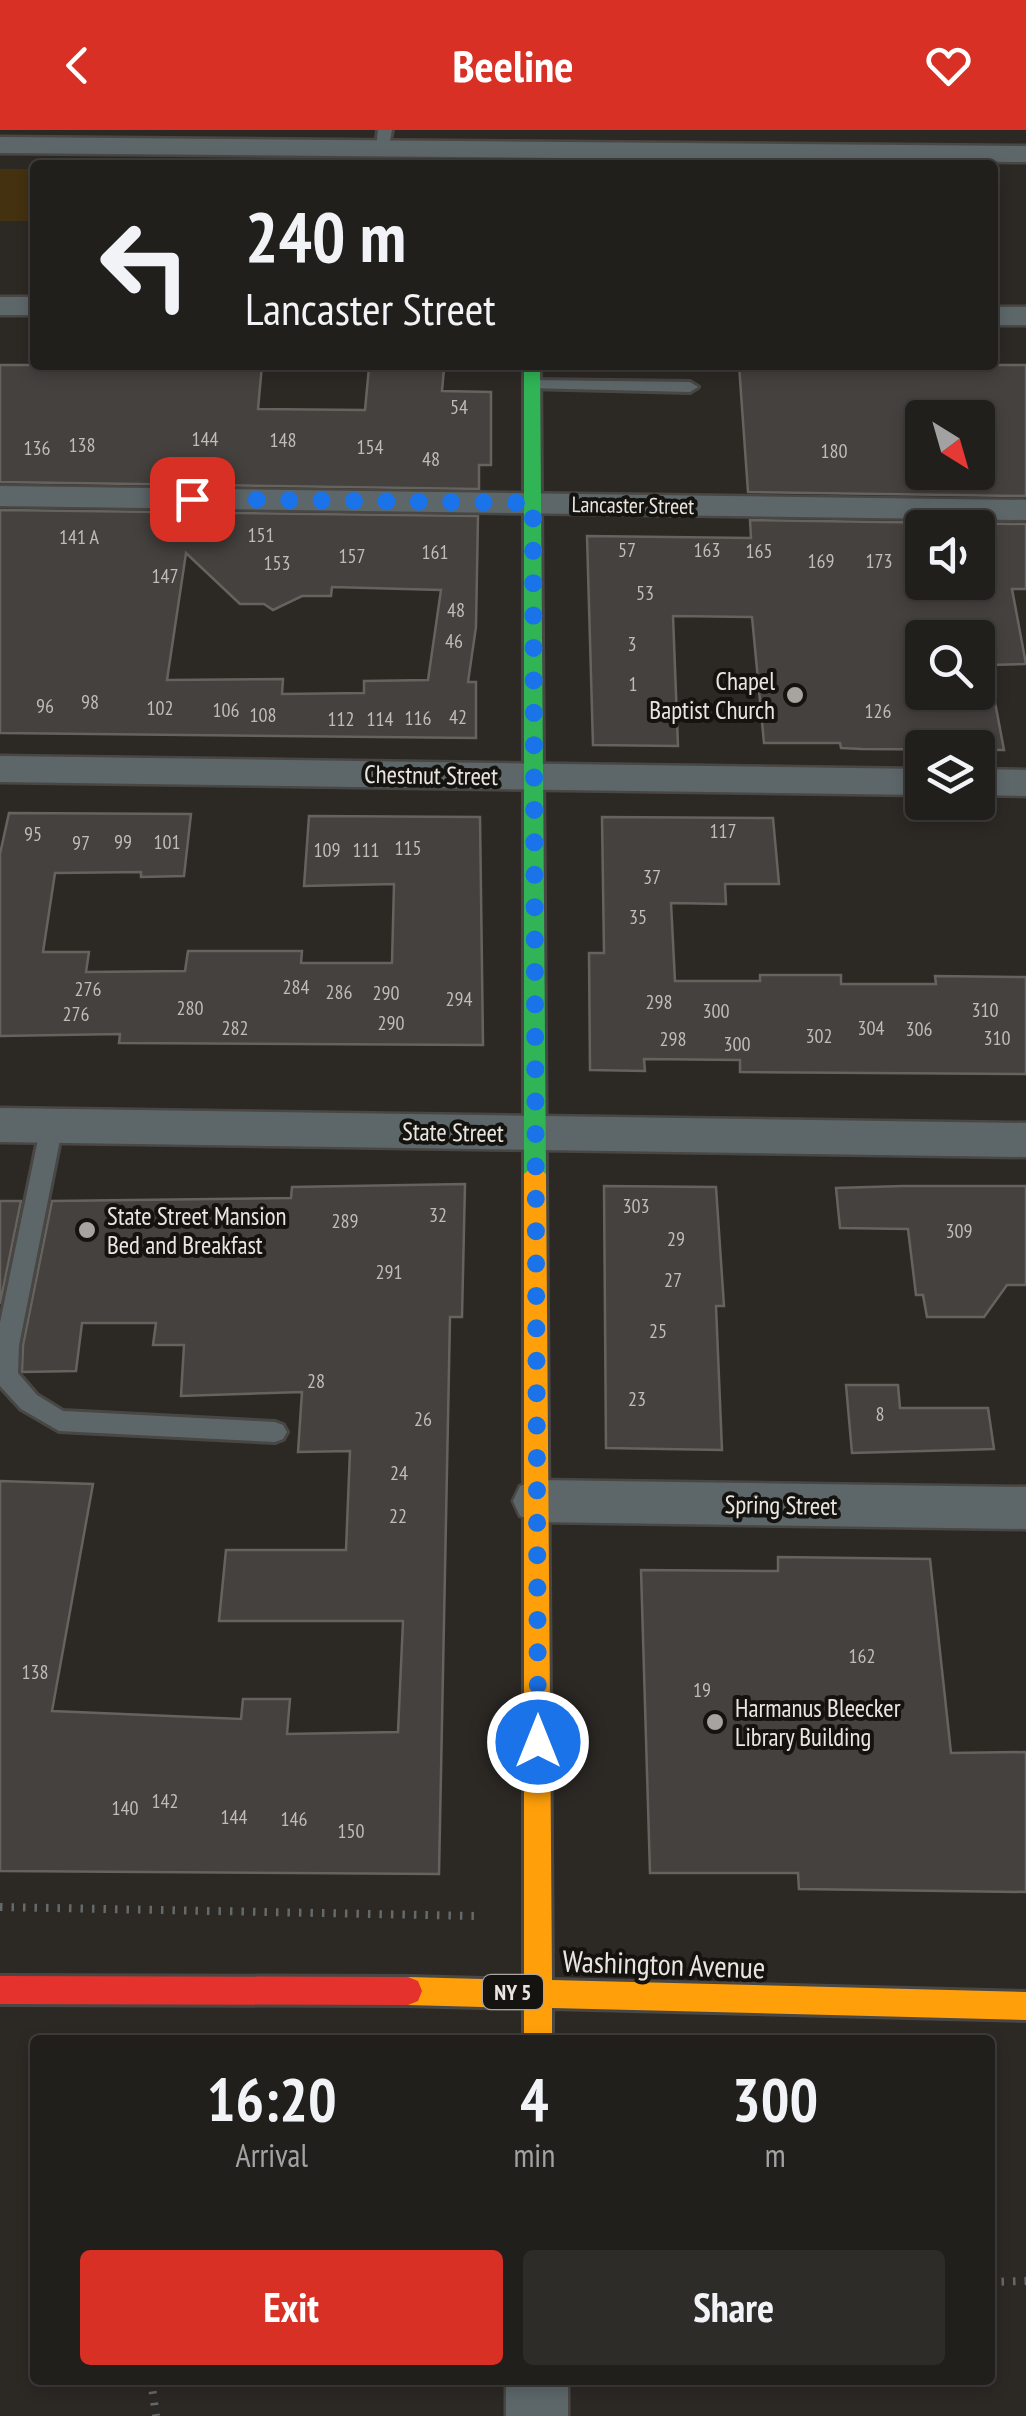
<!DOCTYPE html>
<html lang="en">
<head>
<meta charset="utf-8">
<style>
	:root { --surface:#211f1c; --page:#2d2c29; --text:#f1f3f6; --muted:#a2a2a3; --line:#3e3d3b; --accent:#d93025 }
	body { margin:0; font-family:"PT Sans Narrow",sans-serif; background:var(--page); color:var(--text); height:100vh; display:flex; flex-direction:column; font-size:38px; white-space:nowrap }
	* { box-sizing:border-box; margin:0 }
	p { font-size:32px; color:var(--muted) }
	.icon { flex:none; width:55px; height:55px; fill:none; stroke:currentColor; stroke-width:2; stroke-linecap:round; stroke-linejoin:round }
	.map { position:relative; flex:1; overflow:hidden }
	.sheet { position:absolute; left:30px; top:1905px; width:965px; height:350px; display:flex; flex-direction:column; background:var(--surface); border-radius:10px; box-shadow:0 5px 15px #0003,0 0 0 2px var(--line) }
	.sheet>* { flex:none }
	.guide { position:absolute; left:30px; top:30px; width:968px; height:210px; border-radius:10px; box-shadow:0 5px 15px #0003,0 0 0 2px var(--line); background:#211f1c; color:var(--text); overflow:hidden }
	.needle { width:65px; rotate:143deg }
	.controls { position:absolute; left:905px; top:270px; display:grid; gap:20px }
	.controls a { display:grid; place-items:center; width:90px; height:90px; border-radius:10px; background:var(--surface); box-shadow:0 5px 15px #0003,0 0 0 2px var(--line); font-size:50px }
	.pin { position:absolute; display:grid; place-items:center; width:85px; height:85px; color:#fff; margin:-42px; border-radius:20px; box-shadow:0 5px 15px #0006 }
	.me { position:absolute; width:110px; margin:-55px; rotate:0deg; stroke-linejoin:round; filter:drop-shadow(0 0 8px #0008) }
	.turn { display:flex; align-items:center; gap:35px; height:210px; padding:0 50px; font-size:45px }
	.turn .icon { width:130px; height:130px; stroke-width:2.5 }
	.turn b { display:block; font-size:70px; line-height:85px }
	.eta { display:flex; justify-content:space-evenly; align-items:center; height:170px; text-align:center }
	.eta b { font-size:60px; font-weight:700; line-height:70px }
	.cta { display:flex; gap:20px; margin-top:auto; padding:20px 50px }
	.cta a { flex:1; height:115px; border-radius:10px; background:var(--accent); color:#fff; font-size:40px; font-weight:700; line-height:115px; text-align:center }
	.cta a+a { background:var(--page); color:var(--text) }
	header { display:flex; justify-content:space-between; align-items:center; height:130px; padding:0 50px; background:var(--accent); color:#fff; font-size:45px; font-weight:700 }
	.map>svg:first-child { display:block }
	.green { fill:#43310f }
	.building { fill:#44413e; stroke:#66635f; stroke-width:2.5; fill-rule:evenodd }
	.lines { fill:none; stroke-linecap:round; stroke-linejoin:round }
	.lane-casing { stroke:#494744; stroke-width:6 }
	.street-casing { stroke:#494744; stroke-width:5 }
	.fast-casing { stroke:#494744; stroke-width:6 }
	.slow-casing { stroke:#494744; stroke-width:6 }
	.jam-casing { stroke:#494744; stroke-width:6 }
	.path { stroke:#64696a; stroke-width:8; stroke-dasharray:2.5 9; stroke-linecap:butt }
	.lane { fill:#5d676a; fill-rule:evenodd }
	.street { fill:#5d676a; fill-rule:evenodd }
	.fast { fill:#30b455; fill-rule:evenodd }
	.slow { fill:#ff9f0a; fill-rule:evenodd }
	.jam { fill:#e5322d; fill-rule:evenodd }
	.route { stroke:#1a73e8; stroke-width:18; stroke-dasharray:0 32.4 }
	.poi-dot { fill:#a7a39f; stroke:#15130f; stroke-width:4 }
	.labels { text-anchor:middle; stroke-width:8; stroke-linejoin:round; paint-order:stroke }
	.number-label { font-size:20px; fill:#c0bcb8 }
	.far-street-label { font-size:22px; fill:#e9e5e0; stroke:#15130f }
	.shield { fill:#15130f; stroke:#a9a6a1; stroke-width:2.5 }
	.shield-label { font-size:22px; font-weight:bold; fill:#e9e5e0 }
	.poi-label { font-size:25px; fill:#e9e5e0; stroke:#15130f; text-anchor:start }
	.street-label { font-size:25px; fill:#e9e5e0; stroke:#15130f }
	.near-street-label { font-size:30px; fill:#e9e5e0; stroke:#15130f }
</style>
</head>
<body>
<header><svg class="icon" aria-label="back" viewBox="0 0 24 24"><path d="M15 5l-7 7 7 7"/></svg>Beeline<svg class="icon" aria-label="heart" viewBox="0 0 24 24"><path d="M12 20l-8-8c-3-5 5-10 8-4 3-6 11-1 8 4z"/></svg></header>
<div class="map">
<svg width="1026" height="2286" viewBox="0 0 1026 2286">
	<rect width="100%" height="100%" fill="#2c2925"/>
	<path class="green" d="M 0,39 L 35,39 L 35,91 L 0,91 Z"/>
	<path class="building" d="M 0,235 L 262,235 L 258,279 L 365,280 L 369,237 L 444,239 L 442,261 L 491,262 L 491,335 L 479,335 L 479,359 L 0,352 Z
		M 739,235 L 1026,235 L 1026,366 L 748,362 ZM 922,288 L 978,288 L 978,342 L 922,342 Z
		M 0,380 L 478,386 L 476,497 L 468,552 L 476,552 L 476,608 L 0,603 ZM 186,423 L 240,474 L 264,474 L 273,480 L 302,466 L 331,466 L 332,457 L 441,460 L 428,550 L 364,551 L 364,563 L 282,564 L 283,549 L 167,550 Z
		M 750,390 L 1026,394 L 1026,459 L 1012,459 L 1026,534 L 988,535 L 1004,620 L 862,619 L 841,618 L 840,613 L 764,613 L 752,487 L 673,486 L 678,616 L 593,615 L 587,406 L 751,408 ZM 922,398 L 978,398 L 978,452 L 922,452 ZM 922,508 L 978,508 L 978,562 L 922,562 Z
		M 9,683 L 191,684 L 184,746 L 141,747 L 141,742 L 55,743 L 43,822 L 89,822 L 86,842 L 185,841 L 188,821 L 302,821 L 301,833 L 392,833 L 394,754 L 304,756 L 309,686 L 480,687 L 483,915 L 119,913 L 120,904 L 0,906 L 0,724 Z
		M 602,687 L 773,688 L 779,754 L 725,754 L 726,774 L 671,773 L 675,851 L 760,851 L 760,845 L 841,845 L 841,854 L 936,854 L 935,846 L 1026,847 L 1026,944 L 740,942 L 740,930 L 644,929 L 645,941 L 590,940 L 589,823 L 604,823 Z
		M 465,1054 L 462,1187 L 450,1187 L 439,1744 L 0,1741 L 0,1351 L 93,1354 L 52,1581 L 241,1589 L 243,1569 L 290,1569 L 287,1604 L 398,1602 L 403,1491 L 219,1491 L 226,1420 L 346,1420 L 350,1321 L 298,1322 L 302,1262 L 181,1266 L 184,1215 L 153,1215 L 156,1193 L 82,1193 L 76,1241 L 22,1242 L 23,1215 L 52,1071 L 291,1068 L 292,1057 Z
		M 604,1056 L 716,1057 L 724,1176 L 716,1176 L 722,1320 L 606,1318 Z
		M 903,1056 L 1026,1056 L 1026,1155 L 1007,1155 L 984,1187 L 927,1187 L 923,1165 L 916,1165 L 908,1099 L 840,1098 L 836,1058 Z
		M 0,1071 L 21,1071 L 0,1174 Z
		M 846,1255 L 898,1255 L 900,1278 L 988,1278 L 994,1319 L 852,1323 Z
		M 778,1427 L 930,1429 L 951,1623 L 1026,1622 L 1026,1762 L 799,1759 L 798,1743 L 650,1743 L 641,1440 L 778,1441 Z"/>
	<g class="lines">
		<g class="lane-casing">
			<path id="lane" d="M 378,0 L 392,0 L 388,21 L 376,18 Z
				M 533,250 L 690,252 L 698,257 L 690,262 L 527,258 L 527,252 Z
				M 52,987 L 63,995 L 19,1215 L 18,1243 L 37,1265 L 63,1281 L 275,1292 L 283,1295 L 287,1302 L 283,1309 L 275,1312 L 59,1301 L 21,1279 L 0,1256 L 0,1193 L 41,995 Z"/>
		</g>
		<g class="street-casing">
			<path id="street" d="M 0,7 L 1026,16 L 1026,32 L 0,23 Z
				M 0,167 L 35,167 L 35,185 L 0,185 Z
				M 992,177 L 1026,177 L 1026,195 L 992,195 Z
				M 0,356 L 1026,370 L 1026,390 L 0,376 Z
				M 0,626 L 922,639 L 922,665 L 0,652 Z
				M 978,639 L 1026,640 L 1026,666 L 978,665 Z
				M 0,978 L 1026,993 L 1026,1027 L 0,1012 Z
				M 537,1350 L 1026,1357 L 1026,1399 L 537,1392 L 520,1386 L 513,1371 L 520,1356 Z
				M 506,2250 L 568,2250 L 568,2286 L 506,2286 Z"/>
		</g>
		<g class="fast-casing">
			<path id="fast" d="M 524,235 L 540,235 L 546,1044 L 535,1053 L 524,1044 Z"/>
		</g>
		<g class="slow-casing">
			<path id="slow" d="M 535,1035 L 546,1044 L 552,1850 L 1026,1862 L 1026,1890 L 552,1878 L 552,1910 L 524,1910 L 524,1878 L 408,1875 L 398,1871 L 394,1861 L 398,1851 L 408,1847 L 524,1850 L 524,1044 Z"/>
		</g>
		<g class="jam-casing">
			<path id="jam" d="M 0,1846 L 408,1847 L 418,1851 L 422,1861 L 418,1871 L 408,1875 L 0,1874 Z"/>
		</g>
		<path class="path" d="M 0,1777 L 479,1786
			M 990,2152 L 1026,2151
			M 151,2250 L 156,2286"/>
		<use href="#lane" class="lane"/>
		<use href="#street" class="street"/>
		<use href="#fast" class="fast"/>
		<use href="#slow" class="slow"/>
		<use href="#jam" class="jam"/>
	</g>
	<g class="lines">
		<path class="route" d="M 192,369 L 533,373 L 538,1612"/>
	</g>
	<g class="poi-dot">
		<circle cx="795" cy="565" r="10"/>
		<circle cx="87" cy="1100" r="10"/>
		<circle cx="715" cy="1592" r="10"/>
	</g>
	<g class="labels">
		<g class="number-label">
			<text x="459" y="284">54</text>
			<text x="205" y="316">144</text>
			<text x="283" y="317">148</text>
			<text x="82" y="322">138</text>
			<text x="370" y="324">154</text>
			<text x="37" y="325">136</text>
			<text x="834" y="328">180</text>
			<text x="431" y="336">48</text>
			<text x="261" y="412">151</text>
			<text x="79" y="414">141 A</text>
			<text x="627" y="427">57</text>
			<text x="707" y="427">163</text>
			<text x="759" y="428">165</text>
			<text x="435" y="429">161</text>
			<text x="352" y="433">157</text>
			<text x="821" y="438">169</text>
			<text x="879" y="438">173</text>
			<text x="277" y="440">153</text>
			<text x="165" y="453">147</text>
			<text x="645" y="470">53</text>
			<text x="456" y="487">48</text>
			<text x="454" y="518">46</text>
			<text x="632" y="521">3</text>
			<text x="633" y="561">1</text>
			<text x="90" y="579">98</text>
			<text x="45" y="583">96</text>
			<text x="160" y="585">102</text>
			<text x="226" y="587">106</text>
			<text x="878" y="588">126</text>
			<text x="263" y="592">108</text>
			<text x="458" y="594">42</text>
			<text x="418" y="595">116</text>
			<text x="341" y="596">112</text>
			<text x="380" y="596">114</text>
			<text x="723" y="708">117</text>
			<text x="33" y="711">95</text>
			<text x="123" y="719">99</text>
			<text x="167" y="719">101</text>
			<text x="81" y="720">97</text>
			<text x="408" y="725">115</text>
			<text x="327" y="727">109</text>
			<text x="366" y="727">111</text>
			<text x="652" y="754">37</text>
			<text x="638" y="794">35</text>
			<text x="296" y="864">284</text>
			<text x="88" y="866">276</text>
			<text x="339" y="869">286</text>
			<text x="386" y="870">290</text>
			<text x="459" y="876">294</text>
			<text x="659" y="879">298</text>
			<text x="190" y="885">280</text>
			<text x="985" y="887">310</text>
			<text x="716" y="888">300</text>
			<text x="76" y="891">276</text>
			<text x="391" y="900">290</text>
			<text x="235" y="905">282</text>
			<text x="871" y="905">304</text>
			<text x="919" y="906">306</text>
			<text x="819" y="913">302</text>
			<text x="997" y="915">310</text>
			<text x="673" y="916">298</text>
			<text x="737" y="921">300</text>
			<text x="636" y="1083">303</text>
			<text x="438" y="1092">32</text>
			<text x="345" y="1098">289</text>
			<text x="959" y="1108">309</text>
			<text x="676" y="1116">29</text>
			<text x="389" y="1149">291</text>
			<text x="673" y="1157">27</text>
			<text x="658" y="1208">25</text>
			<text x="316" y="1258">28</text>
			<text x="637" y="1276">23</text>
			<text x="880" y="1291">8</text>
			<text x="423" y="1296">26</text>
			<text x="399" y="1350">24</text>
			<text x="398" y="1393">22</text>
			<text x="862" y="1533">162</text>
			<text x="35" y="1549">138</text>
			<text x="702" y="1567">19</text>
			<text x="165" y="1678">142</text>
			<text x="125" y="1685">140</text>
			<text x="234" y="1694">144</text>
			<text x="294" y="1696">146</text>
			<text x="351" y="1708">150</text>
		</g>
		<g class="far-street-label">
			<text transform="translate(633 375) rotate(1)" y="8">Lancaster Street</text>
		</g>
		<rect class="shield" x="483" y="1845" width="60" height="34" rx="8"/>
		<g class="shield-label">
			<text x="513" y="1870">NY 5</text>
		</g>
		<g class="poi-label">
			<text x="775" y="560" text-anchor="end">Chapel<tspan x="775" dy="29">Baptist Church</tspan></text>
			<text x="107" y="1095">State Street Mansion<tspan x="107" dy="29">Bed and Breakfast</tspan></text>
			<text x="735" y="1587">Harmanus Bleecker<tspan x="735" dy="29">Library Building</tspan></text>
		</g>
		<g class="street-label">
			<text transform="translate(431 645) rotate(1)" y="9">Chestnut Street</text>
			<text transform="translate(453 1002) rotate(1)" y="9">State Street</text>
			<text transform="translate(781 1375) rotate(1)" y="9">Spring Street</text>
		</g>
		<g class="near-street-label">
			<text transform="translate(664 1835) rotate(2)" y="10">Washington Avenue</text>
		</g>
	</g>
</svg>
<div class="controls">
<a><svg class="needle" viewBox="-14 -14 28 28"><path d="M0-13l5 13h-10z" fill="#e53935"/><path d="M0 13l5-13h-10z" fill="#a2a2a3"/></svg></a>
<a><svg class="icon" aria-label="sound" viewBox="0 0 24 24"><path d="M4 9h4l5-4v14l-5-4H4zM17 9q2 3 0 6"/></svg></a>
<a><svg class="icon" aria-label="search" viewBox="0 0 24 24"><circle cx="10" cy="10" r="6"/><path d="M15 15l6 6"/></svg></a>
<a><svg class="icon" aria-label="layers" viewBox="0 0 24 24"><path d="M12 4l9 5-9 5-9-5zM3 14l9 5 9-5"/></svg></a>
</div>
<div class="pin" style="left:192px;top:369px;background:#d93025"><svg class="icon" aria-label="arrive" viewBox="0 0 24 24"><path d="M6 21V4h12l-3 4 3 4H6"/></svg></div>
<svg class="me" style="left:538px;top:1612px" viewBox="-20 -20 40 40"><circle r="17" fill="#1a73e8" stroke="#fff" stroke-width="3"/><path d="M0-11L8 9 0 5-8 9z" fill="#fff"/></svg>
<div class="guide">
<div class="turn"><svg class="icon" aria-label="left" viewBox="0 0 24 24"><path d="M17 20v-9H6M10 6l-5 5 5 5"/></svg><div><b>240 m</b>Lancaster Street</div></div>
</div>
<section class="sheet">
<div class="eta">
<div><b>16:20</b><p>Arrival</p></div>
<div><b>4</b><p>min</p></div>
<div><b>300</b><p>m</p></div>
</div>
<div class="cta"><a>Exit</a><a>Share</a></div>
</section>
</div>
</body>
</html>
